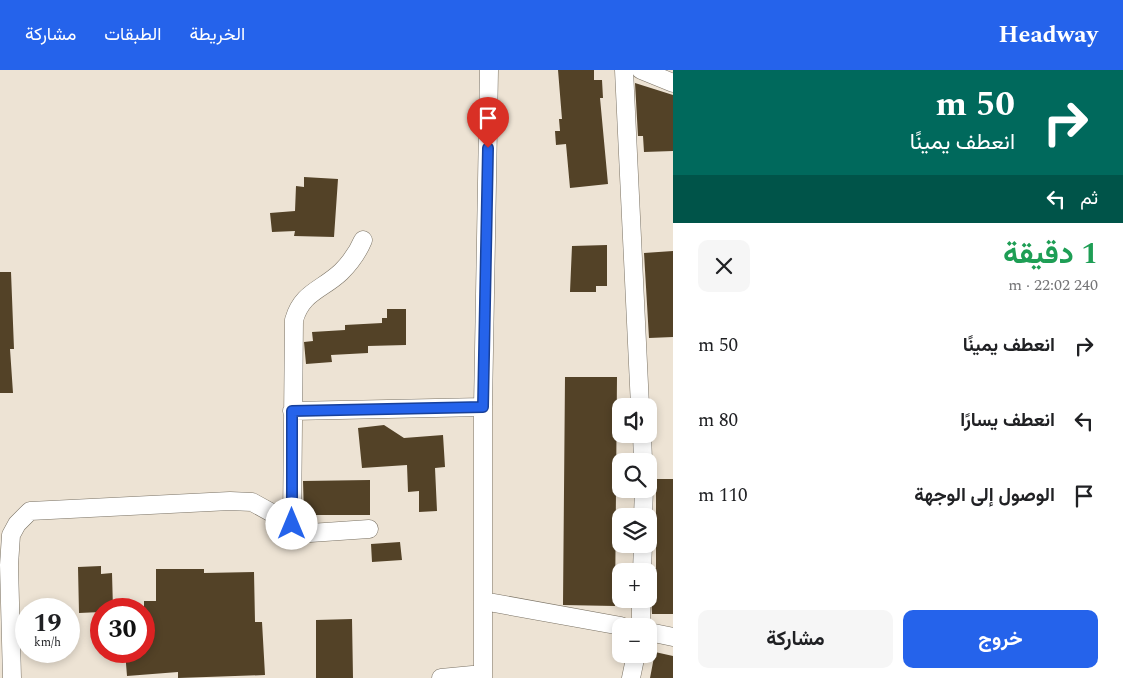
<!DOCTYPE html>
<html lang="ar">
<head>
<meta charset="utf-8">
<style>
	:root { --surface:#fff; --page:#f6f6f6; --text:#202124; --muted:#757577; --accent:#2563eb }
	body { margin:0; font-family:Spectral,Vazirmatn,serif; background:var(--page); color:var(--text); direction:rtl; height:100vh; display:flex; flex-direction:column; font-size:19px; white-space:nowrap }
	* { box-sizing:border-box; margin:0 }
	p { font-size:16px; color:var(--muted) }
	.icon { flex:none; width:28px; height:28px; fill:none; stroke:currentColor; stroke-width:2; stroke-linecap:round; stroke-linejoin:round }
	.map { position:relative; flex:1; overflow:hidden; direction:ltr }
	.sheet { display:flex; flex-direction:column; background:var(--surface); width:450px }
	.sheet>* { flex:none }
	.guide { background:#00695c; color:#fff; overflow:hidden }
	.tools { position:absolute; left:612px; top:328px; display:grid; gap:10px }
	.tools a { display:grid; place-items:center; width:45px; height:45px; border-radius:10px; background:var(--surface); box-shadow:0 2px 8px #0003; font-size:25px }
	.speed { position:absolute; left:15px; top:528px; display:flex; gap:10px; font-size:25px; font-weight:700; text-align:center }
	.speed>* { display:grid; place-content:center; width:65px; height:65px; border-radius:50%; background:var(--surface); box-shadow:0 2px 8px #0003; line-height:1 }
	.speed small { font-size:12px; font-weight:400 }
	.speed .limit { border:8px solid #d22; background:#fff; color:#111 }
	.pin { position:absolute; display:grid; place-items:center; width:42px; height:42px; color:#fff; margin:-51px -21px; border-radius:50% 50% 50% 0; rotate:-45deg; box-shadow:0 0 5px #0007 }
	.pin .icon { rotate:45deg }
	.me { position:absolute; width:55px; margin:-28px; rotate:0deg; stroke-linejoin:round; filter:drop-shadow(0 0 4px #0008) }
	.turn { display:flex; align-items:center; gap:18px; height:105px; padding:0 25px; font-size:22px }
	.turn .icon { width:65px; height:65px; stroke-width:2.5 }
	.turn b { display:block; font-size:35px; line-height:42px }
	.then { display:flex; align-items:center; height:48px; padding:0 25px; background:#0003; gap:10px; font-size:19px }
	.round { display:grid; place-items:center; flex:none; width:52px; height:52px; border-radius:10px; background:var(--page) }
	.overview { display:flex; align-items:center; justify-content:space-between; height:85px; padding:0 25px }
	h1 { font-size:30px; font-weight:700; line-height:38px; color:#1e9e55 }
	.button { display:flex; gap:10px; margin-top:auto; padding:10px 25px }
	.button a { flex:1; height:58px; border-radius:10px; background:var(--accent); color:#fff; font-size:20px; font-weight:700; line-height:58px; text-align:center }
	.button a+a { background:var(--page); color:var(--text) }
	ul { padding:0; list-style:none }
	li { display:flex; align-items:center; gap:15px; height:75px; padding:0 25px }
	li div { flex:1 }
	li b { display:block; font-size:19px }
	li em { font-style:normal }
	header { display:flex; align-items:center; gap:30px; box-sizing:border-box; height:70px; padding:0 25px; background:var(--accent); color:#fff }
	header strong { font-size:24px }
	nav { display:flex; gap:28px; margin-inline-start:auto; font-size:18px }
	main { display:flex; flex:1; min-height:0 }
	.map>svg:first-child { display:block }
	.building { fill:#534227 }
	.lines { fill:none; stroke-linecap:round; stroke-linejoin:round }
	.street-casing { stroke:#7a7264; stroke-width:19 }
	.street { stroke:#fff; stroke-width:18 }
	.route-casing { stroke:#184099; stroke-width:12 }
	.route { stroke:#2563eb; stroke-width:9 }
</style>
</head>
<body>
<header>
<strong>Headway</strong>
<nav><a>الخريطة</a><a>الطبقات</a><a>مشاركة</a></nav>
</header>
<main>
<section class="sheet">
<div class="guide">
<div class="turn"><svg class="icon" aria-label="right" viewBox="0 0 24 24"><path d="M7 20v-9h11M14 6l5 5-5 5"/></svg><div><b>50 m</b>انعطف يمينًا</div></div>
<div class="then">ثم<svg class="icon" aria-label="left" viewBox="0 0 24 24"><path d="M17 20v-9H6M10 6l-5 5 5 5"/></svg></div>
</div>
<div class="overview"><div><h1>1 دقيقة</h1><p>240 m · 22:02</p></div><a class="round"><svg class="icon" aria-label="close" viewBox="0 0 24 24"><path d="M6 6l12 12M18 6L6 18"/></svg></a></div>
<ul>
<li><svg class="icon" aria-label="right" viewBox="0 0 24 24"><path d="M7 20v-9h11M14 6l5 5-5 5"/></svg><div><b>انعطف يمينًا</b></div><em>50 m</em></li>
<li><svg class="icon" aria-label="left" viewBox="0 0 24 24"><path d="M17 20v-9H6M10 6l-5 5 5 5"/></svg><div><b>انعطف يسارًا</b></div><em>80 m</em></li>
<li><svg class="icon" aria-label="arrive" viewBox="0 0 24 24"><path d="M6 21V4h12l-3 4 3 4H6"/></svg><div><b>الوصول إلى الوجهة</b></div><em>110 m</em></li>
</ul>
<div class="button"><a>خروج</a><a>مشاركة</a></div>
</section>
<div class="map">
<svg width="673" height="608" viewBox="0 0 673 608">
	<rect width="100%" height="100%" fill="#ede3d4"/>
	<path class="building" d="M 558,0 L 594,0 L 594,10 L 602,10 L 603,28 L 600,28 L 608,114 L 570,118 L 566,74 L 556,75 L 555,61 L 560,61 L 559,49 L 562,49 Z
		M 635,13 L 673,25 L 673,81 L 644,82 L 643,66 L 638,66 Z
		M 304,107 L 338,109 L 334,167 L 294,166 L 295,161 L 272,162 L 270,143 L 295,141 L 296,116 L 304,117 Z
		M 607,175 L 607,216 L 596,216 L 596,222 L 570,222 L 572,176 Z
		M 673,181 L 673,267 L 649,268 L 644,183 Z
		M 0,202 L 11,202 L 14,279 L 10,279 L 13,323 L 0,323 Z
		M 387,239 L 406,239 L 406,275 L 368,276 L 368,283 L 331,285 L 332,292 L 306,294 L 304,272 L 313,271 L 312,262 L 345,260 L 345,255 L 382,253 L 382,248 L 387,248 Z
		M 565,307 L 617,307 L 615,536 L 563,535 Z
		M 384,355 L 404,368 L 443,365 L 445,397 L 435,398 L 437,441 L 419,442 L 419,421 L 408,422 L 407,395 L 362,398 L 358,358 Z
		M 656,409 L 673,409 L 673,544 L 652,544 L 650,508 L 653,498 L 656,498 Z
		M 370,410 L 370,445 L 304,445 L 303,411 Z
		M 400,472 L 402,490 L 372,492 L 371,474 Z
		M 101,496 L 101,504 L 112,503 L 113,539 L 101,539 L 101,542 L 79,543 L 78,497 Z
		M 156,499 L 204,499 L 204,503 L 254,502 L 255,552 L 262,552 L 265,605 L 178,608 L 178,602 L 127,606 L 125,581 L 144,581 L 144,531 L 156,531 Z
		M 352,549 L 353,608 L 316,608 L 316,550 Z
		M 655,582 L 673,586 L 673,608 L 650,608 Z"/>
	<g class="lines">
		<g class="street-casing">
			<path id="street" d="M 624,0 L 640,336
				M 641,0 L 673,13
				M 363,170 C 358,182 351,192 341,202 C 322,220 302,222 294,250 L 292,454 L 298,462 L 310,463 L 369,459
				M 292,341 L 483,337
				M 642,364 L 643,391
				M 643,446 L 644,419
				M 642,501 L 643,474
				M 483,531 L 621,556
				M 641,556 L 641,529
				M 649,562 L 673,567
				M 12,608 L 9,495 L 11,465 L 17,454 L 30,441 L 230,431 L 252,432 L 292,454
				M 441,608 L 483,604
				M 483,608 L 483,337 L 489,0
				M 631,608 L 636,584"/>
		</g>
		<use href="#street" class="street"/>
	</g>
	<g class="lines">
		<g class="route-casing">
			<path id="route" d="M 292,454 L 292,341 L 483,337 L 488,78"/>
		</g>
		<use href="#route" class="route"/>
	</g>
</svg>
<div class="tools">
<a><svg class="icon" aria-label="sound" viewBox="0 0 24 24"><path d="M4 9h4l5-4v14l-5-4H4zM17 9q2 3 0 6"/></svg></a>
<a><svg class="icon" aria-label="search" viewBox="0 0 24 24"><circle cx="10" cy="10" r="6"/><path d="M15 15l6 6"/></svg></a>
<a><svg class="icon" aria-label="layers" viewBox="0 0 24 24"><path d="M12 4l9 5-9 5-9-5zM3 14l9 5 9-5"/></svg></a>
<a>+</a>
<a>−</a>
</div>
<div class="speed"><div>19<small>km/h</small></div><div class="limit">30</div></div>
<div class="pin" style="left:488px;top:78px;background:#d93025"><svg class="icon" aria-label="arrive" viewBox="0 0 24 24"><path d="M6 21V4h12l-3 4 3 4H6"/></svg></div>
<svg class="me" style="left:292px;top:454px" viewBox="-20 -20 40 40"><circle r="19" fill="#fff"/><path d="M0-13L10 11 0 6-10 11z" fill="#2563eb"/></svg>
</div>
</main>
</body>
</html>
